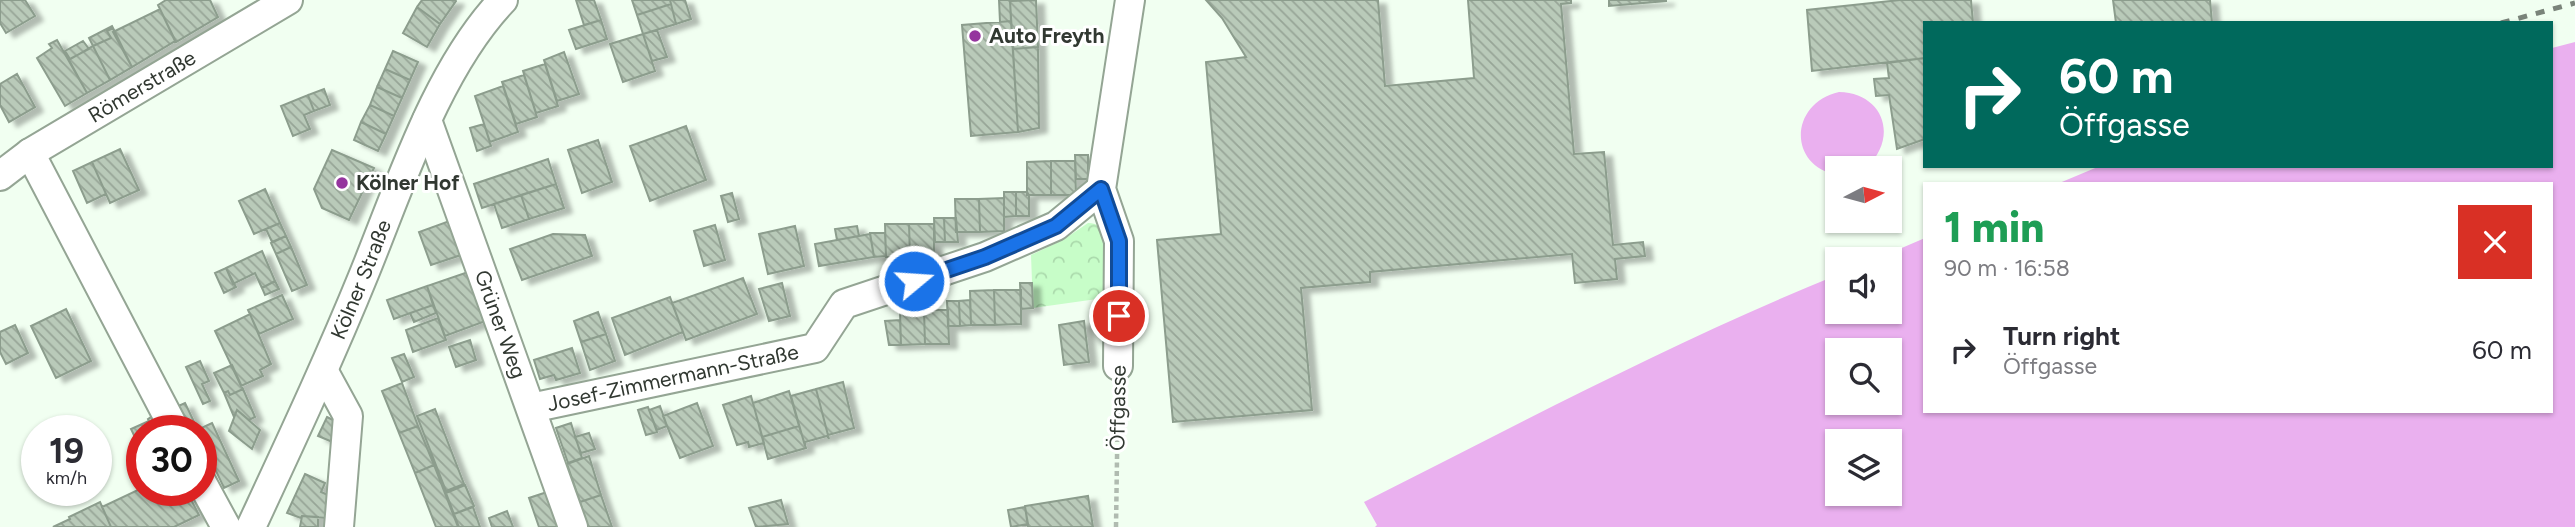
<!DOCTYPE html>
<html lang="en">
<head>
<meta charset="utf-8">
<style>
	:root { --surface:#fff; --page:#f2f2f3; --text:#2b2b33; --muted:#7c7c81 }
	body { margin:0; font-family:Figtree,sans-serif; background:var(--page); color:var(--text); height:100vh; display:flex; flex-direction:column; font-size:26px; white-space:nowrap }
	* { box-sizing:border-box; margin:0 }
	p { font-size:23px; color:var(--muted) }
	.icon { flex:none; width:38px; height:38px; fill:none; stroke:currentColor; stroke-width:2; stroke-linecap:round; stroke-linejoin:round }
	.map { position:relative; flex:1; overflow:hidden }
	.sheet { position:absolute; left:1923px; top:182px; width:630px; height:231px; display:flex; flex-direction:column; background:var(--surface); border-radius:0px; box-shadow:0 2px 5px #0004 }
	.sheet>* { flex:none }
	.top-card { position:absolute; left:1923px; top:21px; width:630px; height:147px; border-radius:0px; box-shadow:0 2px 5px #0004; background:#00695c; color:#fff; overflow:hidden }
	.needle { width:46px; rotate:84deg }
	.fabs { position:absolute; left:1825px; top:156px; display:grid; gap:14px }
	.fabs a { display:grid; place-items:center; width:77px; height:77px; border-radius:0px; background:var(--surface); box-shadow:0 2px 5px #0004; font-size:35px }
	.speed { position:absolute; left:21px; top:415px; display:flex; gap:14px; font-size:35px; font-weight:700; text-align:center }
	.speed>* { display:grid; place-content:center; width:91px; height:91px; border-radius:50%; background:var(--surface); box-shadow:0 2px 5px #0004; line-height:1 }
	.speed small { font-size:18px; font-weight:400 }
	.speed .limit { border:10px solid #d22; background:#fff; color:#111 }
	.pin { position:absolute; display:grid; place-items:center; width:60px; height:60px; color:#fff; margin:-30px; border:4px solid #fff; border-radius:50%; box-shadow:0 2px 7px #0007 }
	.me { position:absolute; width:77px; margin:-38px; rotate:72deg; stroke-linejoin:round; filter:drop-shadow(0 0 5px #0008) }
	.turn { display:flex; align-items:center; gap:24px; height:147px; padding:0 21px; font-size:32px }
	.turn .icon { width:91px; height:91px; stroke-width:2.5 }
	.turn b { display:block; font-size:49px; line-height:60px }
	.round { display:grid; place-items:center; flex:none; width:74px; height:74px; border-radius:0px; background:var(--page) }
	.overview { display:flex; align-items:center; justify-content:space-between; height:119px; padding:0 21px }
	h1 { font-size:42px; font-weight:800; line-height:52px; color:#1e9e55 }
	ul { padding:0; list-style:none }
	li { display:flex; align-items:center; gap:21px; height:98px; padding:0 21px }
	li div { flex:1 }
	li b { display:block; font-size:26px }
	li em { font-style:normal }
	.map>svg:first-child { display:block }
	.park { fill:url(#park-crowns) }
	.water { fill:#eab0ef; fill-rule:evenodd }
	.building { fill:url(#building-back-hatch); stroke:#8c9d8d; stroke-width:2; filter:url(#shadow) }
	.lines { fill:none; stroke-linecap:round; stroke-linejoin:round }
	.minor-casing { stroke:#94a594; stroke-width:32 }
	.path { stroke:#b0bbb0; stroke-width:4.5; stroke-dasharray:5 3.5; stroke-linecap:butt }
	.minor { stroke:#fff; stroke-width:28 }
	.rail { stroke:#7a847a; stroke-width:5; stroke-dasharray:9 9; stroke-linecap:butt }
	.route-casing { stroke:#114b97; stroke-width:18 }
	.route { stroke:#1a73e8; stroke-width:12 }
	.poi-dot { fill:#95359e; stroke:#fff; stroke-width:2.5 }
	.labels { text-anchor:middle; stroke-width:6; stroke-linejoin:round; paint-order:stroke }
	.poi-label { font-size:21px; font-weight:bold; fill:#313831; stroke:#fff; text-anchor:start }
	.street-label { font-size:21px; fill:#313831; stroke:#fff }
</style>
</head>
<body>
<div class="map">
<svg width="2575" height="527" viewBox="0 0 2575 527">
	<defs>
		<pattern id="park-crowns" width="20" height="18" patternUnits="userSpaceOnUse" patternTransform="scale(1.75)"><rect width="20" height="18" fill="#c7fdc8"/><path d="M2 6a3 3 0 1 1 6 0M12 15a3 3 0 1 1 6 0" fill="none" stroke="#abdaac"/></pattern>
		<pattern id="building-back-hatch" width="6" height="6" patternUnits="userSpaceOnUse" patternTransform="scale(1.75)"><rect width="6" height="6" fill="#b9cab9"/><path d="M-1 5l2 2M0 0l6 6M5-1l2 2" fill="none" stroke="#97a597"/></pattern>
		<filter id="shadow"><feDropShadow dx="8" dy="4.5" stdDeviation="2" flood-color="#0004"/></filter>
	</defs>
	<rect width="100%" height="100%" fill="#f1fff1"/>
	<path class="park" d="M 1088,223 C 1098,223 1104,229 1107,238 L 1104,298 L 1033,308 L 1031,255 L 1063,240 Z"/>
	<path class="water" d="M 2575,42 L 2575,527 L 1375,527 L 1377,525 L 1364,502 C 1520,423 1675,341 1837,275 L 1838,312 L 1890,312 L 1890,259 L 1876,259 L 1925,238 L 1925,411 L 2552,411 L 2552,184 L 2057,184 L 2100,166 L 2552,166 L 2552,48 ZM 1838,350 L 1890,350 L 1890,402 L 1838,402 ZM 1838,441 L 1890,441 L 1890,494 L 1838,494 Z
		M 1839,92 C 1884,93 1899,138 1866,168 L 1838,168 L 1837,175 C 1787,165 1790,103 1839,92 Z"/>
	<path class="building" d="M 0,0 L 25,0 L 35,16 L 6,33 L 0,23 Z
		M 166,0 L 210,0 L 218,17 L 176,42 L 158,5 Z
		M 422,0 L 455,0 L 456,1 L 440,24 L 417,7 Z
		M 576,0 L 594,0 L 601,20 L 584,25 Z
		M 632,0 L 670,0 L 671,4 L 637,15 Z
		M 670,0 L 685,0 L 691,19 L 676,24 Z
		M 999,0 L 1010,0 L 1011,21 L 1000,22 Z
		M 1036,0 L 1038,47 L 1013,49 L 1010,1 Z
		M 1206,0 L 1378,0 L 1385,86 L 1474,78 L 1468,0 L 1571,0 L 1571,3 L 1561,4 L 1574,154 L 1604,152 L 1613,245 L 1643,242 L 1645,256 L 1615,259 L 1617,279 L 1575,283 L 1572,254 L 1370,272 L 1370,282 L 1301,288 L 1312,410 L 1173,422 L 1157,240 L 1221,234 L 1206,62 L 1246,57 L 1222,18 Z
		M 1609,0 L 1666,0 L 1666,1 L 1609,6 Z
		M 1900,0 L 1971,0 L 1973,23 L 1925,23 L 1925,58 L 1812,71 L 1807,10 Z
		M 2113,0 L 2210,0 L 2212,23 L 2116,23 Z
		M 671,4 L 676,24 L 643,34 L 637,15 Z
		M 417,7 L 440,24 L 427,47 L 403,33 Z
		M 160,9 L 175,41 L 132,67 L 113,32 Z
		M 601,20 L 607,39 L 576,49 L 569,30 Z
		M 1011,21 L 1018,132 L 971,136 L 962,25 Z
		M 112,26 L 113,28 L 107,31 L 111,38 L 93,46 L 89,38 Z
		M 113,28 L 132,67 L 110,80 L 93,46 L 111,38 L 107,31 Z
		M 657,30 L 667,57 L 652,61 L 643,34 Z
		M 643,34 L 655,71 L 623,82 L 610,44 Z
		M 57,40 L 87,93 L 65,106 L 37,58 L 52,48 L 49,44 Z
		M 83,41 L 89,49 L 70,59 L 65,51 Z
		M 93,46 L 110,80 L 87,93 L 69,60 Z
		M 1038,47 L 1039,128 L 1018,132 L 1013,49 Z
		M 393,51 L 418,62 L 410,80 L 385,69 Z
		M 564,52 L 579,94 L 557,101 L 544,60 Z
		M 1925,58 L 1925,139 L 1897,149 L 1889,95 L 1876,96 L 1874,79 L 1889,78 L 1887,63 Z
		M 545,64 L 558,106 L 536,113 L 523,71 Z
		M 385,69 L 410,80 L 402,98 L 377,87 Z
		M 17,74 L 35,107 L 9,122 L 0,105 L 0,84 Z
		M 524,75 L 537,117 L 516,124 L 502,82 Z
		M 503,86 L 518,132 L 490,142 L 475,96 Z
		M 377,87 L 402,98 L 394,116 L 370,105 Z
		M 324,89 L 330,105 L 314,111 L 308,95 Z
		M 308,95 L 314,111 L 304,115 L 310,129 L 293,136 L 281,106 Z
		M 370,105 L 394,116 L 386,134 L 361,122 Z
		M 361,122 L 386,134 L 378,151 L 354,140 Z
		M 484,124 L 491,146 L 477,151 L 470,128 Z
		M 686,126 L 706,180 L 650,201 L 630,146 Z
		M 598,140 L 612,182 L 582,193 L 568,150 Z
		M 120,149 L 139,190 L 110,203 L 92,162 Z
		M 332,150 L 374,168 L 349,220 L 322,208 L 314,189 Z
		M 1075,155 L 1088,155 L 1088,179 L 1076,179 Z
		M 548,159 L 556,184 L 482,208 L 474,184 Z
		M 1051,161 L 1075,161 L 1076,195 L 1051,195 Z
		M 1051,161 L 1051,195 L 1027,195 L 1027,162 Z
		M 92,162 L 106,194 L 87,203 L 73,171 Z
		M 556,184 L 564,208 L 529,219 L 521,195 Z
		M 265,189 L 280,223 L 254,234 L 239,201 Z
		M 1004,192 L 1016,192 L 1016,216 L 1004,217 Z
		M 1016,192 L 1027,192 L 1029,195 L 1029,216 L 1016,216 Z
		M 732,193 L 739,219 L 728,222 L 721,196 Z
		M 521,195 L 529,219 L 502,228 L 494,204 Z
		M 1004,198 L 1004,231 L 980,232 L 979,199 Z
		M 955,199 L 979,199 L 980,232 L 956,232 Z
		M 934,218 L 944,218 L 945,242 L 935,242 Z
		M 944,218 L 956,218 L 958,242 L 945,242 Z
		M 455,219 L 467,253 L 431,265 L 419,232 Z
		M 280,223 L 286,236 L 272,242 L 266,229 Z
		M 885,224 L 909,224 L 910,257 L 886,257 Z
		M 909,224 L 934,224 L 934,257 L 910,257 Z
		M 715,225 L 725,260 L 704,266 L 694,231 Z
		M 795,226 L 804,266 L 768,274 L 759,234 Z
		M 857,226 L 859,236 L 837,240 L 835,229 Z
		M 870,233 L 885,233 L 886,256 L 874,257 Z
		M 553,234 L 585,235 L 592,256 L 522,280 L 510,249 Z
		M 870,234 L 874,257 L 819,266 L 815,244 Z
		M 286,236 L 291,247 L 276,254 L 271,243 Z
		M 291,247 L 307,285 L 292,291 L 276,254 Z
		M 262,251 L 275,281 L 262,288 L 255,273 L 233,284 L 226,268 Z
		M 226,268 L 236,287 L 224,293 L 215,273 Z
		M 474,270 L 491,319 L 445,336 L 427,286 Z
		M 743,278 L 757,314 L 686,340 L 672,303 Z
		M 275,281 L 279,289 L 265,295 L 262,288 Z
		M 782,283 L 790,316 L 769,321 L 759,289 Z
		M 1020,283 L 1032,283 L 1033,308 L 1021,309 Z
		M 427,286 L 433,305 L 394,319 L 387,300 Z
		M 994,290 L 1021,290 L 1021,324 L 995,325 Z
		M 994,290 L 995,325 L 971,325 L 970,291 Z
		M 282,295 L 293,319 L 259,334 L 248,310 Z
		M 670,297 L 683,332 L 625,355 L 612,318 Z
		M 970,300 L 971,325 L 960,326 L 959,301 Z
		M 947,301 L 959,301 L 960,326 L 948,326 Z
		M 433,305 L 436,313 L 414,322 L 410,313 Z
		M 66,309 L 91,361 L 56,378 L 31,326 Z
		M 924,310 L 948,310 L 949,344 L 925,344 Z
		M 924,310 L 925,344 L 901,345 L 900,311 Z
		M 598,312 L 606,334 L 581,342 L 574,321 Z
		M 250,314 L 271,364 L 260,370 L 263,376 L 241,386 L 215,331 Z
		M 438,318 L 446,340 L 413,352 L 406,330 Z
		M 900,320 L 901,345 L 889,345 L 885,321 Z
		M 1084,321 L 1089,362 L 1064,365 L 1059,325 Z
		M 15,325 L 28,353 L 6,364 L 0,352 L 0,332 Z
		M 606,334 L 615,361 L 590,370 L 581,342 Z
		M 470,340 L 476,360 L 456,367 L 449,347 Z
		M 572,348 L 580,373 L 556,380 L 554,375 L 540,379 L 534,360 Z
		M 404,354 L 414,377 L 402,382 L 392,358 Z
		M 200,361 L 209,381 L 202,384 L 210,401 L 203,404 L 186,367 Z
		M 232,365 L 243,389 L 230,395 L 228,391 L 224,393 L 214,373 Z
		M 843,382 L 854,428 L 828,435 L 816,389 Z
		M 402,383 L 418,426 L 399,433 L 382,391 Z
		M 243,389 L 255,417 L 249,420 L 237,410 L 234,417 L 224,393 L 228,391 L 230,395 Z
		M 816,389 L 829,439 L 827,436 L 805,442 L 805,446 L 791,396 Z
		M 789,391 L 799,426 L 762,437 L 753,403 Z
		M 751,396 L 764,443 L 749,447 L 748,442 L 737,445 L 723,405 Z
		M 185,403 L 198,430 L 188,430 L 176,407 Z
		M 697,403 L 713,446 L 680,458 L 663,416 Z
		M 660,406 L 667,426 L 657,430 L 649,410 Z
		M 648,407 L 657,432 L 646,435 L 638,410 Z
		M 435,409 L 464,484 L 446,491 L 417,416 Z
		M 237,410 L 260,430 L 252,449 L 229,431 Z
		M 151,417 L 158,430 L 142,430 L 142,452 L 131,429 L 149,421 L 148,419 Z
		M 327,417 L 337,422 L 335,443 L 318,436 Z
		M 212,423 L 239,481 L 224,488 L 201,439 L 201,430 L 197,430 Z
		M 571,423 L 582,458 L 568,463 L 556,428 Z
		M 418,426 L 434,465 L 415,473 L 399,433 Z
		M 799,426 L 806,448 L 768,459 L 762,437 Z
		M 589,433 L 595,449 L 581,453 L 575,437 Z
		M 589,456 L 601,495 L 580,502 L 567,464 Z
		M 434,465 L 458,527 L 436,527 L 415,473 Z
		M 305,474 L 325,483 L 321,492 L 328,495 L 326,518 L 302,516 L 301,518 L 287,513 Z
		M 465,485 L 474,506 L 454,514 L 446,493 Z
		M 142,488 L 142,490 L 186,490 L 199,515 L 174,527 L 111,527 L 102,507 Z
		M 547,492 L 559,527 L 539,527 L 529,498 Z
		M 601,495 L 612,527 L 588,527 L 580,502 Z
		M 1088,496 L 1093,527 L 1028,527 L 1025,506 Z
		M 781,500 L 788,524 L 756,527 L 749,508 Z
		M 100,502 L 111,527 L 53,527 L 70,519 L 69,517 Z
		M 473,507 L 480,527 L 459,527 L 454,514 Z
		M 1025,507 L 1028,524 L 1011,527 L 1008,510 Z
		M 507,511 L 513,527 L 492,527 L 489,518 Z
		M 302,516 L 318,517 L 318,527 L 300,527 Z"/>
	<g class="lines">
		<g class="minor-casing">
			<g id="minor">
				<path id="s1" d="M 427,120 L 573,527"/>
				<path d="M 30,153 L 175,430"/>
				<path id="s2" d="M 0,176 L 30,153 L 288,0"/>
				<path d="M 1118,366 L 1119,241 L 1101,189 L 1130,0"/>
				<path d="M 324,372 L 348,416 L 339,527"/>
				<path id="s3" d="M 531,408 L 815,348 L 844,304 L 985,257 L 1056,226 L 1101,189"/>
				<path d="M 201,481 L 226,527"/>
				<path id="s4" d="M 251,527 C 290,443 329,360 364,274 C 400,186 437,69 503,0"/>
			</g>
		</g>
		<path class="path" d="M 1116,527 L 1118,391"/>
		<use href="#minor" class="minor"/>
		<path class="rail" d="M 2501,23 L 2575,3"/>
	</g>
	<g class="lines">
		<g class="route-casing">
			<path id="route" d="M 914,281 L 985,257 L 1056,226 L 1101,189 L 1119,241 L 1119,316"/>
		</g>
		<use href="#route" class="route"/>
	</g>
	<g class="poi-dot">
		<circle cx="975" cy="36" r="7"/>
		<circle cx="342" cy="183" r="7"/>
	</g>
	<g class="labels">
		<g class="poi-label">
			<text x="989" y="43">Auto Freyth</text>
			<text x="356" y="190">Kölner Hof</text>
		</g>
		<g class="street-label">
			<text dy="7" stroke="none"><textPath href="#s2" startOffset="168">Römerstraße</textPath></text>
			<text dy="7" stroke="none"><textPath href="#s4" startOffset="271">Kölner Straße</textPath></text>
			<text dy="7" stroke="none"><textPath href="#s1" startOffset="217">Grüner Weg</textPath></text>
			<text dy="7" stroke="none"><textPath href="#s3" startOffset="145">Josef-Zimmermann-Straße</textPath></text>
			<text transform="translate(1118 408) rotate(-89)" y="7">Öffgasse</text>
		</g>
	</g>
</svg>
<div class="fabs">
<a><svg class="needle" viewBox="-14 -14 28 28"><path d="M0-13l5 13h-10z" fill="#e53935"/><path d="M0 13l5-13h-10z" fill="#7c7c81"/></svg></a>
<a><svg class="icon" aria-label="sound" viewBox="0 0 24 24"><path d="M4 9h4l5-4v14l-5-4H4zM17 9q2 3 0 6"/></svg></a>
<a><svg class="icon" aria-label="search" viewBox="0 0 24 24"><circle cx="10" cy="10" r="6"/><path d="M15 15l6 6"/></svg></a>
<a><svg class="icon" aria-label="layers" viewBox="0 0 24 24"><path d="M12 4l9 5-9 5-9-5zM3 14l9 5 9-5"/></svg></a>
</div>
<div class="speed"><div>19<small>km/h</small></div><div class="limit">30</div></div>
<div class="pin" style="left:1119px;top:316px;background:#d93025"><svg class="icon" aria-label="arrive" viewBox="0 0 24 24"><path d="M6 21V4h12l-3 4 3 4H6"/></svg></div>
<svg class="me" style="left:914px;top:281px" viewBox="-20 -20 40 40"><circle r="17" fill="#1a73e8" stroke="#fff" stroke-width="3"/><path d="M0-11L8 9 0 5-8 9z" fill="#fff"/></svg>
<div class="top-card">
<div class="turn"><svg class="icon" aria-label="right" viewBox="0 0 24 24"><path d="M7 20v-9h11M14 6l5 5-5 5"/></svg><div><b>60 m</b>Öffgasse</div></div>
</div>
<section class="sheet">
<div class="overview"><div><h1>1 min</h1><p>90 m · 16:58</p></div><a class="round" style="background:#d93025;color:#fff"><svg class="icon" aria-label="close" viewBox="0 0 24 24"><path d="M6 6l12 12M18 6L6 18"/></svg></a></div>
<ul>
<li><svg class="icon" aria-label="right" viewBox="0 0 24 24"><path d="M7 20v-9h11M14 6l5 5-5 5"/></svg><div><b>Turn right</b><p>Öffgasse</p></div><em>60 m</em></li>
</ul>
</section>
</div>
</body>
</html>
